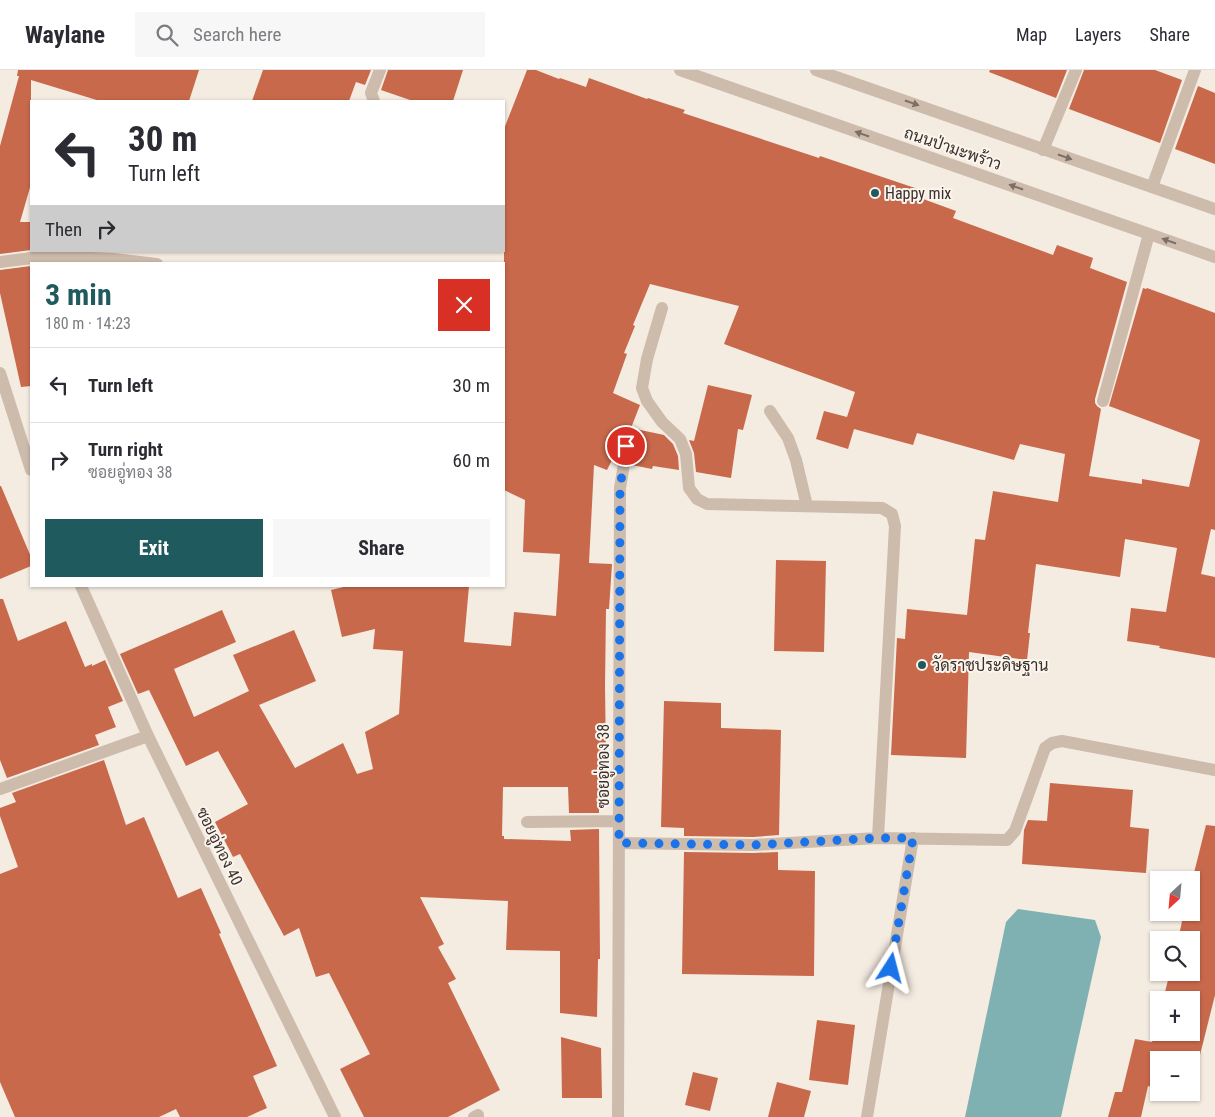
<!DOCTYPE html>
<html lang="en">
<head>
<meta charset="utf-8">
<style>
	:root { --surface:#fff; --page:#f7f7f7; --text:#2b2b33; --muted:#7c7c81; --line:#e1e1e2; --accent:#1f5a5e }
	body { margin:0; font-family:"Roboto Condensed",Sarabun,sans-serif; background:var(--page); color:var(--text); height:100vh; display:flex; flex-direction:column; font-size:19px; white-space:nowrap }
	* { box-sizing:border-box; margin:0 }
	p { font-size:16px; color:var(--muted) }
	.icon { flex:none; width:28px; height:28px; fill:none; stroke:currentColor; stroke-width:2; stroke-linecap:round; stroke-linejoin:round }
	.map { position:relative; flex:1; overflow:hidden }
	.sheet { position:absolute; left:30px; top:192px; width:475px; height:325px; display:flex; flex-direction:column; background:var(--surface); border-radius:0px; box-shadow:0 1px 4px #0004 }
	.sheet>* { flex:none }
	.guide { position:absolute; left:30px; top:30px; width:475px; height:152px; border-radius:0px; box-shadow:0 1px 4px #0004; background:#fff; color:var(--text); overflow:hidden }
	.needle { width:32px; rotate:206deg }
	.buttons { position:absolute; left:1150px; top:801px; display:grid; gap:10px }
	.buttons a { display:grid; place-items:center; width:50px; height:50px; border-radius:0px; background:var(--surface); box-shadow:0 1px 4px #0004; font-size:25px }
	.pin { position:absolute; display:grid; place-items:center; width:42px; height:42px; color:#fff; margin:-21px; border:2px solid #fff; border-radius:50%; box-shadow:0 1px 5px #0007 }
	.me { position:absolute; width:55px; margin:-28px; rotate:9deg; stroke-linejoin:round; filter:drop-shadow(0 0 4px #0008) }
	.turn { display:flex; align-items:center; gap:18px; height:105px; padding:0 15px; font-size:22px }
	.turn .icon { width:65px; height:65px; stroke-width:2.5 }
	.turn b { display:block; font-size:35px; line-height:42px }
	.then { display:flex; align-items:center; height:48px; padding:0 15px; background:#0003; gap:10px; font-size:19px }
	.round { display:grid; place-items:center; flex:none; width:52px; height:52px; border-radius:0px; background:var(--page) }
	.head { display:flex; align-items:center; justify-content:space-between; height:85px; padding:0 15px }
	h1 { font-size:30px; font-weight:700; line-height:38px; color:var(--accent) }
	.button { display:flex; gap:10px; margin-top:auto; padding:10px 15px }
	.button a { flex:1; height:58px; border-radius:0px; background:var(--accent); color:#fff; font-size:20px; font-weight:700; line-height:58px; text-align:center }
	.button a+a { background:var(--page); color:var(--text) }
	ul { padding:0; list-style:none }
	li { display:flex; align-items:center; gap:15px; height:75px; padding:0 15px; border-top:1px solid var(--line) }
	li div { flex:1 }
	li b { display:block; font-size:19px }
	li em { font-style:normal }
	header { display:flex; align-items:center; gap:30px; box-sizing:border-box; height:70px; padding:0 25px; background:var(--surface); border-bottom:1px solid var(--line) }
	header strong { font-size:24px }
	nav { display:flex; gap:28px; margin-inline-start:auto; font-size:18px }
	.search { width:350px; height:45px; background:var(--page); display:flex; align-items:center; gap:12px; box-sizing:border-box; padding:0 18px; border-radius:0px; color:var(--muted); font-size:19px }
	.map>svg:first-child { display:block }
	.water { fill:#7fb0b2 }
	.building { fill:#c8694b }
	.lines { fill:none; stroke-linecap:round; stroke-linejoin:round }
	.service { stroke:#cdbbac; stroke-width:12 }
	.minor { stroke:#cdbbac; stroke-width:12 }
	.tertiary { stroke:#cdbbac; stroke-width:12 }
	.oneway { fill:#7d6f65 }
	.route { stroke:#1a73e8; stroke-width:9; stroke-dasharray:0 16.2 }
	.poi-dot { fill:#1f5a5e; stroke:#fbf5ee; stroke-width:2 }
	.labels { text-anchor:middle; stroke-width:4; stroke-linejoin:round; paint-order:stroke }
	.street-label { font-size:16px; fill:#3b302b; stroke:#fbf5ee }
	.poi-label { font-size:16px; fill:#3b302b; stroke:#fbf5ee; text-anchor:start }
</style>
</head>
<body>
<header>
<strong>Waylane</strong>
<div class="search"><svg class="icon" aria-label="search" viewBox="0 0 24 24"><circle cx="10" cy="10" r="6"/><path d="M15 15l6 6"/></svg>Search here</div>
<nav><a>Map</a><a>Layers</a><a>Share</a></nav>
</header>
<div class="map">
<svg width="1215" height="1047" viewBox="0 0 1215 1047">
	<rect width="100%" height="100%" fill="#f4ebe1"/>
	<path class="water" d="M 1018,839 L 1095,850 L 1101,867 L 1061,1047 L 965,1047 L 1006,852 Z"/>
	<path class="building" d="M 18,0 L 199,0 L 189,31 L 100,31 L 31,10 L 31,114 L 20,152 L 31,152 L 31,180 L 0,184 L 0,76 L 19,6 L 17,6 Z
		M 263,0 L 371,0 L 365,15 L 356,12 L 349,31 L 252,31 Z
		M 388,0 L 463,0 L 453,31 L 413,31 L 381,20 Z
		M 527,0 L 536,0 L 559,9 L 560,8 L 586,17 L 589,8 L 647,29 L 648,28 L 685,40 L 683,43 L 819,88 L 820,86 L 918,119 L 915,126 L 956,141 L 953,148 L 1053,185 L 1057,175 L 1093,188 L 1090,198 L 1127,212 L 1095,329 L 1095,333 L 1097,336 L 1101,339 L 1089,406 L 1142,414 L 1142,409 L 1189,417 L 1200,370 L 1109,336 L 1143,218 L 1146,219 L 1147,218 L 1215,243 L 1215,460 L 1211,459 L 1201,504 L 1215,507 L 1215,588 L 1159,578 L 1160,576 L 1127,571 L 1131,538 L 1166,542 L 1177,478 L 1125,469 L 1120,507 L 1036,494 L 1028,563 L 1030,563 L 1027,590 L 969,582 L 966,688 L 891,685 L 897,568 L 905,569 L 907,539 L 967,545 L 975,469 L 985,470 L 993,421 L 1058,432 L 1065,384 L 1020,374 L 1014,390 L 917,363 L 913,375 L 854,359 L 848,379 L 816,369 L 824,341 L 847,347 L 855,322 L 724,274 L 739,236 L 650,214 L 633,255 L 635,256 L 624,283 L 627,284 L 613,323 L 640,335 L 631,358 L 664,365 L 673,374 L 678,386 L 679,400 L 653,396 L 652,399 L 632,395 L 635,374 L 632,369 L 628,368 L 624,369 L 620,371 L 616,391 L 612,390 L 607,400 L 594,395 L 589,493 L 612,494 L 609,539 L 606,539 L 605,616 L 606,690 L 604,690 L 606,733 L 599,734 L 599,743 L 569,743 L 568,717 L 503,717 L 502,766 L 504,766 L 504,769 L 571,771 L 570,760 L 599,759 L 600,889 L 598,889 L 597,947 L 560,943 L 560,881 L 506,880 L 508,831 L 420,827 L 444,874 L 438,877 L 456,909 L 448,913 L 500,1020 L 448,1047 L 364,1047 L 340,999 L 370,984 L 329,903 L 316,907 L 299,858 L 284,866 L 240,784 L 233,787 L 215,752 L 248,734 L 218,681 L 186,696 L 149,620 L 138,624 L 120,584 L 222,540 L 236,572 L 174,599 L 194,647 L 249,621 L 233,585 L 294,560 L 316,611 L 259,635 L 295,698 L 343,673 L 357,704 L 373,699 L 365,662 L 399,644 L 403,581 L 373,579 L 375,559 L 342,567 L 331,520 L 348,516 L 469,516 L 464,572 L 511,576 L 514,542 L 556,546 L 560,484 L 523,482 L 525,430 L 504,420 L 504,59 Z
		M 990,0 L 1067,0 L 1056,28 L 989,2 Z
		M 1084,0 L 1155,0 L 1182,10 L 1160,73 L 1069,39 Z
		M 1198,16 L 1215,23 L 1215,94 L 1175,79 Z
		M 31,196 L 31,316 L 21,317 L 0,223 L 0,200 Z
		M 708,315 L 752,325 L 743,360 L 738,359 L 731,408 L 696,402 L 694,383 L 689,370 L 694,371 Z
		M 0,416 L 1,416 L 31,487 L 31,496 L 0,509 Z
		M 776,490 L 826,491 L 824,582 L 774,581 Z
		M 0,529 L 3,529 L 18,571 L 66,551 L 85,597 L 92,594 L 92,596 L 105,590 L 123,631 L 108,637 L 116,657 L 95,665 L 99,675 L 7,708 L 0,690 Z
		M 664,631 L 721,633 L 721,658 L 781,660 L 779,765 L 753,767 L 684,766 L 684,758 L 661,757 Z
		M 104,690 L 126,755 L 144,747 L 178,828 L 201,818 L 221,863 L 219,864 L 232,894 L 277,996 L 253,1006 L 267,1038 L 247,1047 L 180,1047 L 176,1039 L 159,1047 L 15,1047 L 0,1012 L 0,804 L 18,797 L 0,746 L 0,738 L 16,732 L 12,723 Z
		M 1050,713 L 1133,720 L 1130,757 L 1149,759 L 1146,803 L 1022,794 L 1024,760 L 1028,750 L 1047,751 Z
		M 1206,755 L 1215,756 L 1215,925 L 1191,1021 L 1191,990 L 1159,990 L 1159,1019 L 1148,1016 L 1141,1047 L 1108,1047 L 1115,1022 L 1122,1022 L 1135,969 L 1152,972 L 1159,946 L 1159,962 L 1191,962 L 1191,930 L 1163,930 L 1170,902 L 1191,902 L 1191,870 L 1178,870 L 1184,842 L 1191,842 L 1191,815 Z
		M 684,782 L 753,783 L 778,782 L 778,800 L 815,801 L 814,906 L 682,904 Z
		M 817,950 L 855,955 L 848,1015 L 809,1010 Z
		M 561,967 L 601,978 L 602,1028 L 562,1028 Z
		M 693,1002 L 718,1008 L 710,1041 L 685,1035 Z
		M 777,1012 L 811,1021 L 804,1047 L 768,1047 Z"/>
	<g class="lines">
		<path class="service" d="M 374,31 L 371,23 L 380,0
			M 1043,80 L 1076,0
			M 1152,117 L 1195,0
			M 0,192 L 47,186 L 114,189 L 157,194
			M 662,238 L 647,289 L 642,318 L 647,331 L 662,352 L 680,369 L 686,384 L 689,418 L 697,429 L 707,434 L 882,438 L 892,444 L 895,456 L 878,768 L 1007,770 L 1015,761 L 1045,678 L 1052,673 L 1062,671 L 1215,700
			M 1103,331 L 1149,164
			M 770,341 L 788,368 L 796,390 L 807,436
			M 0,719 L 148,666
			M 619,773 L 753,775 L 878,768
			M 474,1047 L 478,1045 L 478,1047
			M 867,1047 L 913,768"/>
		<path class="minor" d="M 0,303 L 31,400
			M 81,516 L 148,666 L 335,1047
			M 527,752 L 619,751
			M 618,1047 L 620,418 L 627,376"/>
		<path class="tertiary" d="M 680,0 L 1215,187
			M 816,0 L 1215,139"/>
	</g>
	<defs><path id="oneway-solid" d="M-6-.8H1V-3.2L6.5 0L1 3.2V.8H-6Z" transform="scale(1.25)"/></defs>
	<g class="oneway">
		<use href="#oneway-solid" transform="translate(912 33) rotate(19)"/>
		<use href="#oneway-solid" transform="translate(862 64) rotate(-161)"/>
		<use href="#oneway-solid" transform="translate(1065 87) rotate(19)"/>
		<use href="#oneway-solid" transform="translate(1016 117) rotate(-161)"/>
		<use href="#oneway-solid" transform="translate(1169 171) rotate(-161)"/>
	</g>
	<g class="lines">
		<path class="route" d="M 626,376 L 620,418 L 619,773 L 753,775 L 878,768 L 913,768 L 891,898"/>
	</g>
	<g class="poi-dot">
		<circle cx="875" cy="123" r="5"/>
		<circle cx="922" cy="595" r="5"/>
	</g>
	<g class="labels">
		<g class="street-label">
			<text transform="translate(953 78) rotate(19)" y="6">ถนนป่ามะพร้าว</text>
			<text transform="translate(603 696) rotate(-90)" y="6">ซอยอู่ทอง 38</text>
			<text transform="translate(220 776) rotate(64)" y="6">ซอยอู่ทอง 40</text>
		</g>
		<g class="poi-label">
			<text x="885" y="129">Happy mix</text>
			<text x="932" y="601">วัดราชประดิษฐาน</text>
		</g>
	</g>
</svg>
<div class="buttons">
<a><svg class="needle" viewBox="-14 -14 28 28"><path d="M0-13l5 13h-10z" fill="#e53935"/><path d="M0 13l5-13h-10z" fill="#7c7c81"/></svg></a>
<a><svg class="icon" aria-label="search" viewBox="0 0 24 24"><circle cx="10" cy="10" r="6"/><path d="M15 15l6 6"/></svg></a>
<a>+</a>
<a>−</a>
</div>
<div class="pin" style="left:626px;top:376px;background:#d93025"><svg class="icon" aria-label="arrive" viewBox="0 0 24 24"><path d="M6 21V4h12l-3 4 3 4H6"/></svg></div>
<svg class="me" style="left:891px;top:898px" viewBox="-20 -20 40 40"><path d="M0-17L14 15 0 8-14 15z" fill="#1a73e8" stroke="#fff" stroke-width="4"/></svg>
<div class="guide">
<div class="turn"><svg class="icon" aria-label="left" viewBox="0 0 24 24"><path d="M17 20v-9H6M10 6l-5 5 5 5"/></svg><div><b>30 m</b>Turn left</div></div>
<div class="then">Then<svg class="icon" aria-label="right" viewBox="0 0 24 24"><path d="M7 20v-9h11M14 6l5 5-5 5"/></svg></div>
</div>
<section class="sheet">
<div class="head"><div><h1>3 min</h1><p>180 m · 14:23</p></div><a class="round" style="background:#d93025;color:#fff"><svg class="icon" aria-label="close" viewBox="0 0 24 24"><path d="M6 6l12 12M18 6L6 18"/></svg></a></div>
<ul>
<li><svg class="icon" aria-label="left" viewBox="0 0 24 24"><path d="M17 20v-9H6M10 6l-5 5 5 5"/></svg><div><b>Turn left</b></div><em>30 m</em></li>
<li><svg class="icon" aria-label="right" viewBox="0 0 24 24"><path d="M7 20v-9h11M14 6l5 5-5 5"/></svg><div><b>Turn right</b><p>ซอยอู่ทอง 38</p></div><em>60 m</em></li>
</ul>
<div class="button"><a>Exit</a><a>Share</a></div>
</section>
</div>
</body>
</html>
